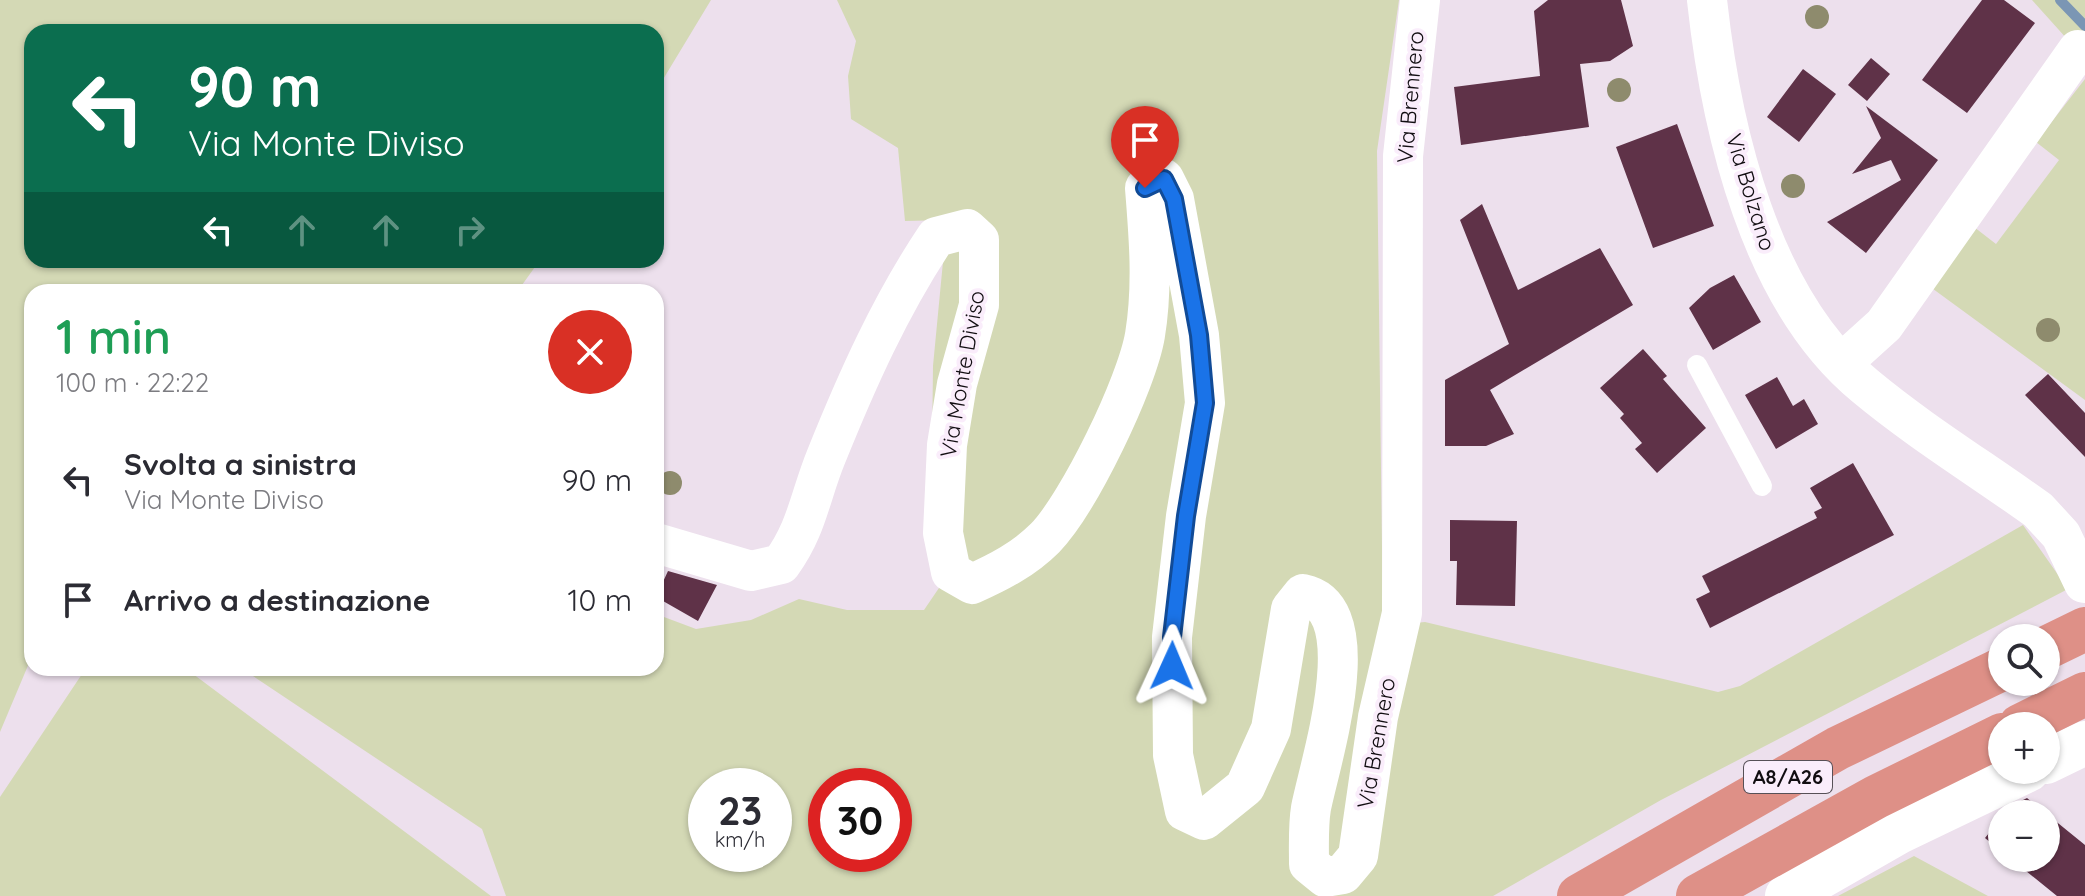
<!DOCTYPE html>
<html lang="it">
<head>
<meta charset="utf-8">
<style>
	:root { --surface:#fff; --page:#f7f7f7; --text:#2b2b33; --muted:#7c7c81 }
	body { margin:0; font-family:Quicksand,sans-serif; background:var(--page); color:var(--text); height:100vh; display:flex; flex-direction:column; font-size:30px; white-space:nowrap }
	* { box-sizing:border-box; margin:0 }
	p { font-size:26px; color:var(--muted) }
	.icon { flex:none; width:44px; height:44px; fill:none; stroke:currentColor; stroke-width:2; stroke-linecap:round; stroke-linejoin:round }
	.map { position:relative; flex:1; overflow:hidden }
	.panel { position:absolute; left:24px; top:284px; width:640px; height:392px; display:flex; flex-direction:column; background:var(--surface); border-radius:24px; box-shadow:0 2px 6px #0004 }
	.panel>* { flex:none }
	.banner { position:absolute; left:24px; top:24px; width:640px; height:244px; border-radius:24px; box-shadow:0 2px 6px #0004; background:#0b6e4f; color:#fff; overflow:hidden }
	.tools { position:absolute; left:1988px; top:624px; display:grid; gap:16px }
	.tools a { display:grid; place-items:center; width:72px; height:72px; border-radius:50%; background:var(--surface); box-shadow:0 2px 6px #0004; font-size:40px }
	.speed { position:absolute; left:688px; top:768px; display:flex; gap:16px; font-size:40px; font-weight:700; text-align:center }
	.speed>* { display:grid; place-content:center; width:104px; height:104px; border-radius:50%; background:var(--surface); box-shadow:0 2px 6px #0004; line-height:1 }
	.speed small { font-size:20px; font-weight:400 }
	.speed .limit { border:12px solid #d22; background:#fff; color:#111 }
	.pin { position:absolute; display:grid; place-items:center; width:68px; height:68px; color:#fff; margin:-82px -34px; border-radius:50% 50% 50% 0; rotate:-45deg; box-shadow:0 0 8px #0007 }
	.pin .icon { rotate:45deg }
	.me { position:absolute; width:88px; margin:-44px; rotate:1deg; stroke-linejoin:round; filter:drop-shadow(0 0 6px #0008) }
	.turn { display:flex; align-items:center; gap:28px; height:168px; padding:0 32px; font-size:36px }
	.turn .icon { width:104px; height:104px; stroke-width:2.5 }
	.turn b { display:block; font-size:56px; line-height:68px }
	.lanes { display:flex; align-items:center; height:76px; padding:0 32px; background:#0003; justify-content:center; gap:40px; direction:ltr }
	.lanes .off { opacity:.35 }
	.round { display:grid; place-items:center; flex:none; width:84px; height:84px; border-radius:42px; background:var(--page) }
	.overview { display:flex; align-items:center; justify-content:space-between; height:136px; padding:0 32px }
	h1 { font-size:48px; font-weight:600; line-height:60px; color:#1e9e55 }
	ul { padding:0; list-style:none }
	li { display:flex; align-items:center; gap:24px; height:120px; padding:0 32px }
	li div { flex:1 }
	li b { display:block; font-size:30px }
	li em { font-style:normal }
	.map>svg:first-child { display:block }
	.green { fill:#d4d9b5; fill-rule:evenodd }
	.lines { fill:none; stroke-linecap:round; stroke-linejoin:round }
	.stream { stroke:#7b96b4; stroke-width:10 }
	.building { fill:#5f3248 }
	.lane { stroke:#fff; stroke-width:20 }
	.street { stroke:#fff; stroke-width:40 }
	.secondary { stroke:#fff; stroke-width:44 }
	.highway { stroke:#de9087; stroke-width:44 }
	.tree { fill:#8e8b6d }
	.route-casing { stroke:#114b97; stroke-width:20 }
	.route { stroke:#1a73e8; stroke-width:14 }
	.labels { text-anchor:middle; stroke-width:8; stroke-linejoin:round; paint-order:stroke }
	.shield { fill:#faedfb; stroke:#575057; stroke-width:2 }
	.shield-label { font-size:20px; font-weight:bold; fill:#110d11 }
	.street-label { font-size:22px; fill:#110d11; stroke:#faedfb }
</style>
</head>
<body>
<div class="map">
<svg width="2085" height="896" viewBox="0 0 2085 896">
	<rect width="100%" height="100%" fill="#ede0ed"/>
	<path class="green" d="M 0,0 L 711,0 L 656,91 L 656,32 L 32,32 L 32,260 L 540,260 L 522,285 L 508,292 L 32,292 L 32,656 L 0,732 Z
		M 837,0 L 1399,0 L 1377,151 L 1383,626 L 1425,622 L 1718,692 L 1740,686 L 2023,525 L 2068,589 L 1661,800 L 1493,896 L 506,896 L 482,829 L 241,668 L 656,668 L 656,614 L 696,629 L 751,620 L 799,599 L 847,610 L 924,610 L 941,585 L 932,448 L 933,366 L 947,220 L 905,221 L 898,148 L 851,119 L 848,76 L 856,41 ZM 706,786 L 774,786 L 774,854 L 706,854 ZM 826,786 L 894,786 L 894,854 L 826,854 Z
		M 2032,0 L 2085,0 L 2085,59 Z
		M 2085,79 L 2085,400 L 1929,286 L 1974,227 L 1996,244 L 2059,160 L 2036,142 Z
		M 86,668 L 185,668 L 491,896 L 0,896 L 0,797 Z
		M 1914,856 L 1988,896 L 1838,896 Z"/>
	<g class="lines">
		<path class="stream" d="M 2060,0 L 2085,26"/>
	</g>
	<path class="building" d="M 1548,0 L 1621,0 L 1633,46 L 1610,61 L 1580,64 L 1589,127 L 1461,145 L 1454,87 L 1540,76 L 1534,11 Z
		M 1982,0 L 2004,0 L 2035,23 L 1967,113 L 1922,80 Z
		M 1871,58 L 1890,74 L 1867,101 L 1848,85 Z
		M 1803,69 L 1836,94 L 1799,142 L 1767,117 Z
		M 1866,106 L 1938,160 L 1866,253 L 1827,222 L 1901,180 L 1891,160 L 1852,174 L 1881,138 Z
		M 1677,124 L 1714,226 L 1653,248 L 1616,147 Z
		M 1482,204 L 1518,290 L 1600,248 L 1633,305 L 1490,390 L 1514,434 L 1486,446 L 1445,446 L 1445,380 L 1509,344 L 1460,220 Z
		M 1734,275 L 1761,322 L 1713,350 L 1689,308 L 1710,288 Z
		M 1643,349 L 1667,376 L 1663,379 L 1706,428 L 1657,473 L 1635,449 L 1642,443 L 1620,418 L 1624,414 L 1600,388 Z
		M 2048,374 L 2085,413 L 2085,457 L 2025,395 Z
		M 1777,377 L 1793,406 L 1804,399 L 1818,424 L 1776,449 L 1745,395 Z
		M 1853,463 L 1894,535 L 1710,628 L 1696,599 L 1710,592 L 1702,576 L 1817,518 L 1814,512 L 1822,508 L 1810,488 Z
		M 1450,520 L 1517,521 L 1515,606 L 1456,605 L 1457,561 L 1450,561 Z
		M 668,571 L 717,585 L 698,621 L 656,597 Z
		M 2027,798 L 2085,845 L 2085,896 L 2057,896 L 2010,858 L 2046,858 L 2046,814 L 2004,814 L 2011,806 Z
		M 2002,817 L 2002,852 L 1985,838 Z"/>
	<g class="lines">
		<path class="lane" d="M 1697,365 L 1762,486"/>
		<path class="street" d="M 1707,0 C 1721,129 1760,300 1865,386 C 1919,431 1981,469 2038,510 L 2061,535 L 2084,583
			M 1842,363 L 1884,325 L 2078,50
			M 656,543 L 751,571 L 781,564 C 807,529 810,496 826,457 C 857,380 890,306 936,237 L 967,229 L 979,240 L 979,305 L 957,384 L 947,445 L 943,533 L 951,572 L 972,584 C 999,572 1024,559 1045,538 C 1079,503 1137,383 1145,335 C 1153,287 1149,237 1145,188 L 1164,179 L 1174,199 L 1199,335 L 1205,403 L 1186,516 L 1172,637 L 1173,755 L 1185,811 L 1204,820 L 1245,787 L 1271,729 L 1291,609 L 1303,594 C 1371,608 1320,762 1311,808 C 1308,826 1309,846 1309,864 L 1325,877 L 1343,874 L 1358,856 L 1378,717 L 1402,613 L 1403,156 L 1420,0"/>
		<path class="secondary" d="M 2046,762 L 2085,743
			M 1787,896 L 1899,832 L 2028,770"/>
		<path class="highway" d="M 2046,648 L 2085,629
			M 2020,726 L 2085,694
			M 1579,896 L 1838,748 L 2002,669
			M 1698,896 L 1876,797 L 2002,735"/>
	</g>
	<g class="tree">
		<circle cx="1817" cy="17" r="12"/>
		<circle cx="1619" cy="90" r="12"/>
		<circle cx="1793" cy="186" r="12"/>
		<circle cx="2048" cy="330" r="12"/>
		<circle cx="670" cy="483" r="12"/>
	</g>
	<g class="lines">
		<g class="route-casing">
			<path id="route" d="M 1145,188 L 1164,179 L 1174,199 L 1199,335 L 1205,403 L 1186,516 L 1172,637 L 1172,666"/>
		</g>
		<use href="#route" class="route"/>
	</g>
	<g class="labels">
		<rect class="shield" x="1744" y="761" width="88" height="32" rx="6"/>
		<g class="shield-label">
			<text x="1788" y="784">A8/A26</text>
		</g>
		<g class="street-label">
			<text transform="translate(1410 97) rotate(-85)" y="8">Via Brennero</text>
			<text transform="translate(1751 192) rotate(73)" y="8">Via Bolzano</text>
			<text transform="translate(962 374) rotate(-80)" y="8">Via Monte Diviso</text>
			<text transform="translate(1376 743) rotate(-80)" y="8">Via Brennero</text>
		</g>
	</g>
</svg>
<div class="tools">
<a><svg class="icon" aria-label="search" viewBox="0 0 24 24"><circle cx="10" cy="10" r="6"/><path d="M15 15l6 6"/></svg></a>
<a>+</a>
<a>−</a>
</div>
<div class="speed"><div>23<small>km/h</small></div><div class="limit">30</div></div>
<div class="pin" style="left:1145px;top:188px;background:#d93025"><svg class="icon" aria-label="arrive" viewBox="0 0 24 24"><path d="M6 21V4h12l-3 4 3 4H6"/></svg></div>
<svg class="me" style="left:1172px;top:666px" viewBox="-20 -20 40 40"><path d="M0-17L14 15 0 8-14 15z" fill="#1a73e8" stroke="#fff" stroke-width="4"/></svg>
<div class="banner">
<div class="turn"><svg class="icon" aria-label="left" viewBox="0 0 24 24"><path d="M17 20v-9H6M10 6l-5 5 5 5"/></svg><div><b>90 m</b>Via Monte Diviso</div></div>
<div class="lanes"><svg class="icon" aria-label="left" viewBox="0 0 24 24"><path d="M17 20v-9H6M10 6l-5 5 5 5"/></svg><svg class="icon off" aria-label="ahead" viewBox="0 0 24 24"><path d="M12 20V5M6 11l6-6 6 6"/></svg><svg class="icon off" aria-label="ahead" viewBox="0 0 24 24"><path d="M12 20V5M6 11l6-6 6 6"/></svg><svg class="icon off" aria-label="right" viewBox="0 0 24 24"><path d="M7 20v-9h11M14 6l5 5-5 5"/></svg></div>
</div>
<section class="panel">
<div class="overview"><div><h1>1 min</h1><p>100 m · 22:22</p></div><a class="round" style="background:#d93025;color:#fff"><svg class="icon" aria-label="close" viewBox="0 0 24 24"><path d="M6 6l12 12M18 6L6 18"/></svg></a></div>
<ul>
<li><svg class="icon" aria-label="left" viewBox="0 0 24 24"><path d="M17 20v-9H6M10 6l-5 5 5 5"/></svg><div><b>Svolta a sinistra</b><p>Via Monte Diviso</p></div><em>90 m</em></li>
<li><svg class="icon" aria-label="arrive" viewBox="0 0 24 24"><path d="M6 21V4h12l-3 4 3 4H6"/></svg><div><b>Arrivo a destinazione</b></div><em>10 m</em></li>
</ul>
</section>
</div>
</body>
</html>
